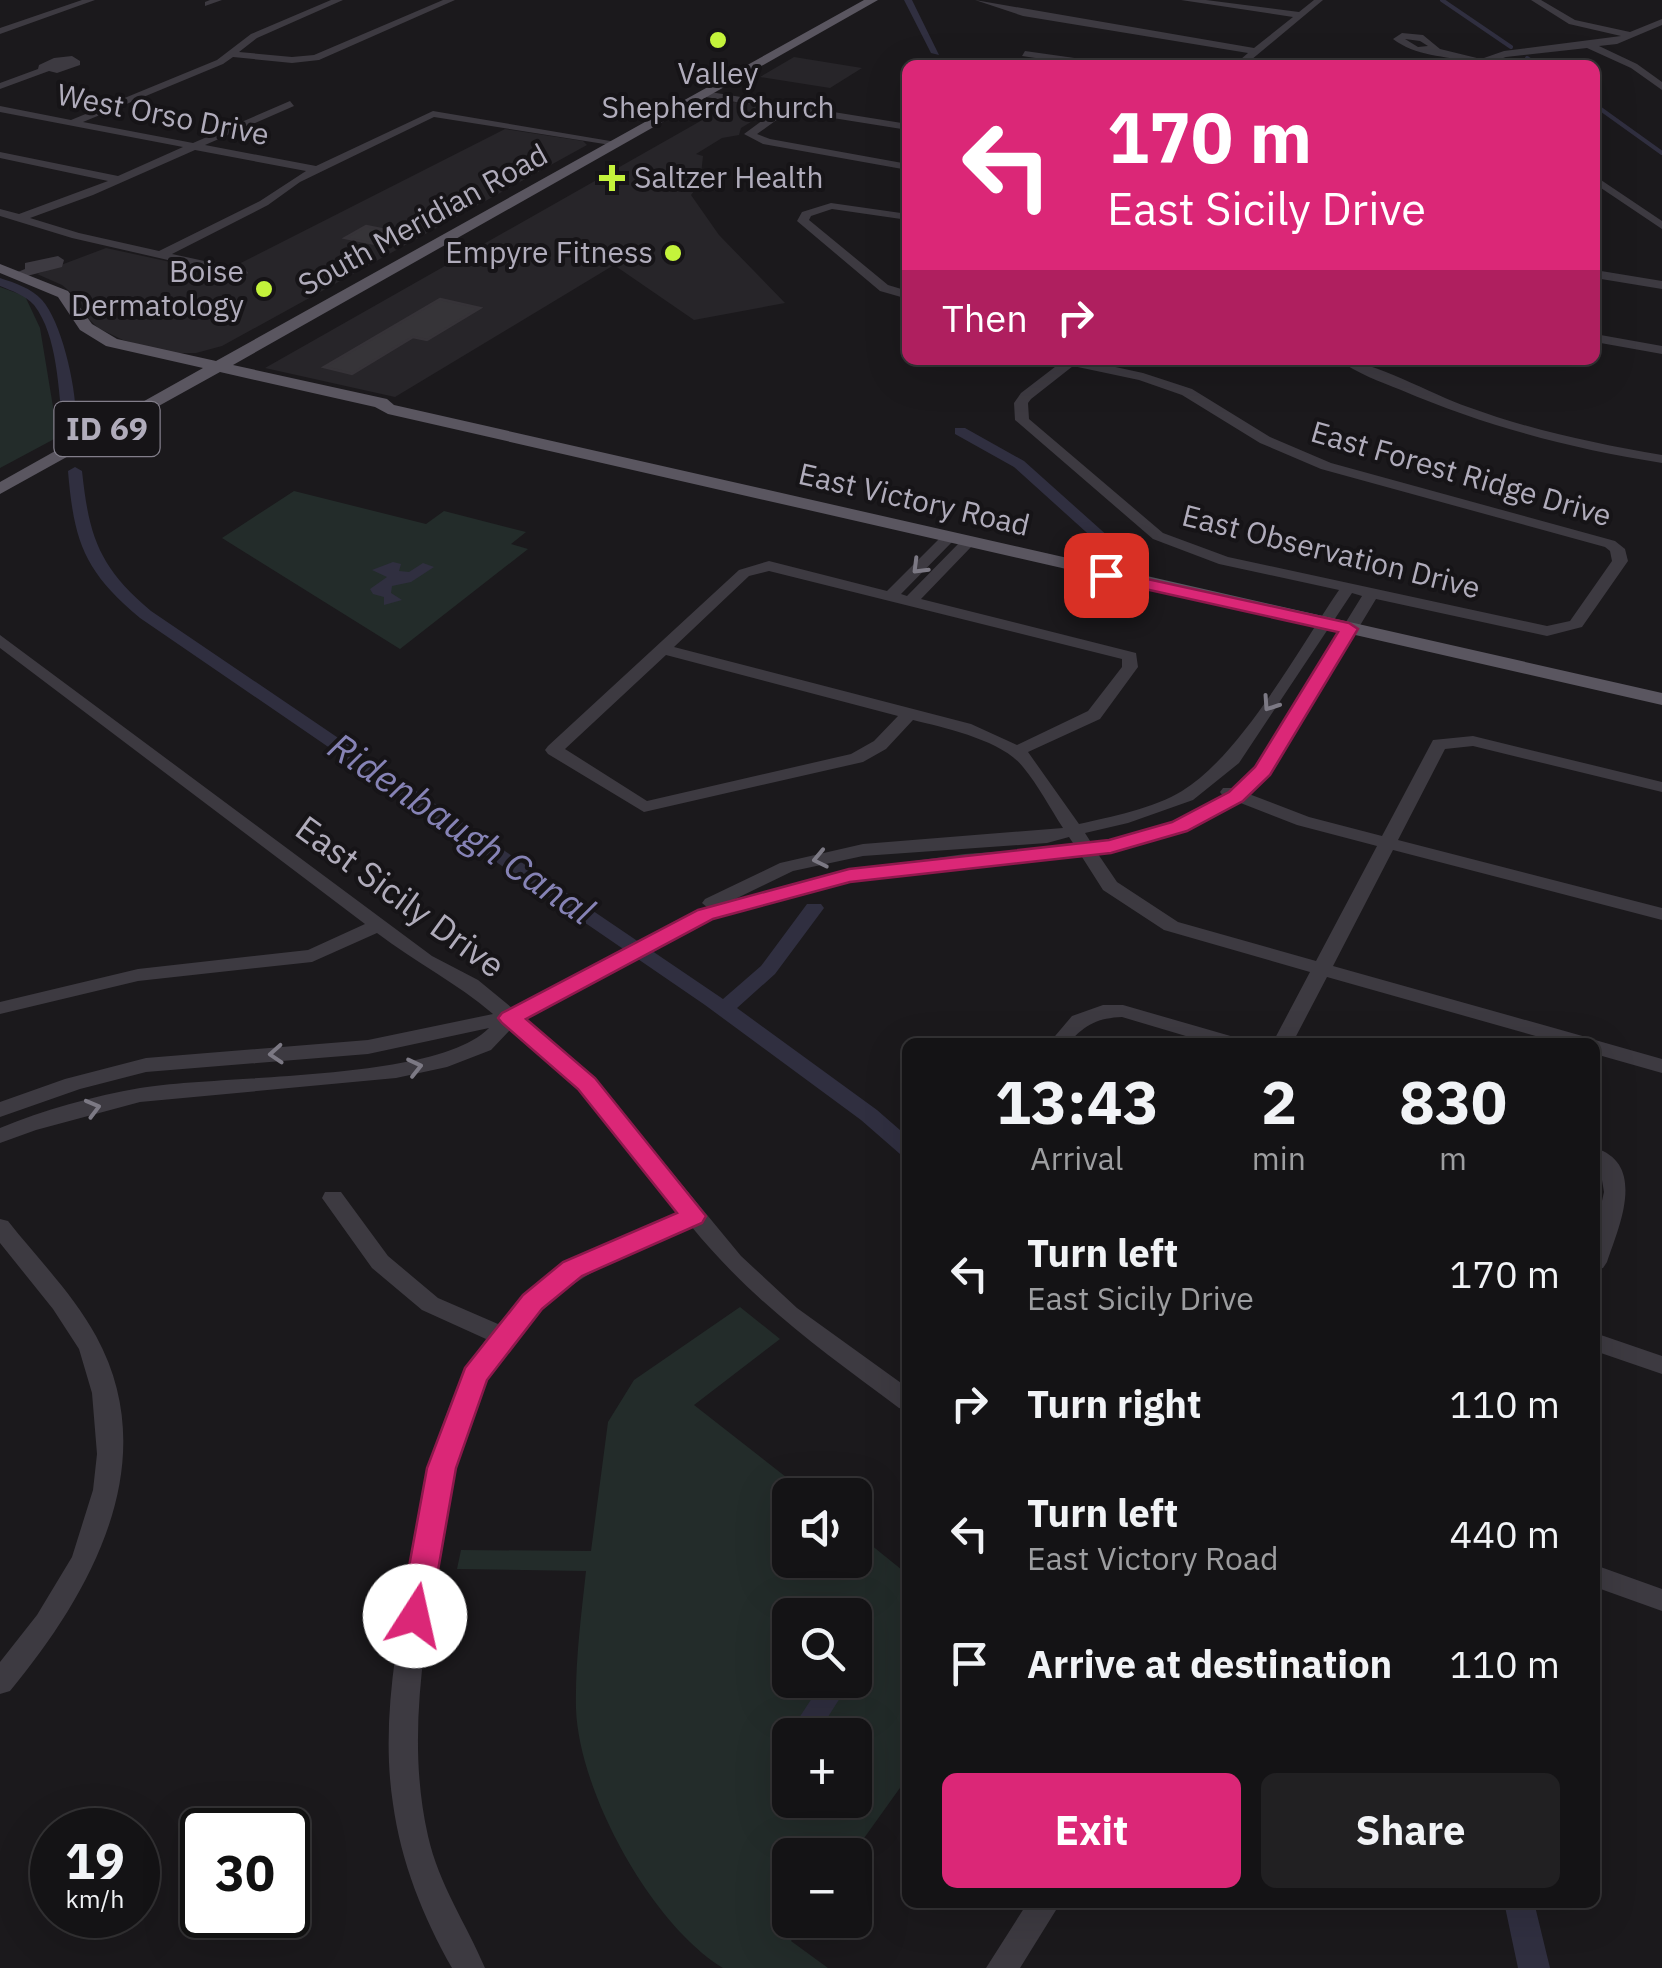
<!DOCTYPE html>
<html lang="en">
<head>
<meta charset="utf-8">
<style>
	:root { --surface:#141315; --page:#212022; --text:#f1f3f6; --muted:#9d9ea0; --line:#333234; --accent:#db2777 }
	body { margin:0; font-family:"IBM Plex Sans",sans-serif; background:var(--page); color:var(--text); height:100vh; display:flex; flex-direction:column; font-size:38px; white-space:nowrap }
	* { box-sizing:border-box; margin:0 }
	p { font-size:32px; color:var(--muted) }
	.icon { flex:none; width:55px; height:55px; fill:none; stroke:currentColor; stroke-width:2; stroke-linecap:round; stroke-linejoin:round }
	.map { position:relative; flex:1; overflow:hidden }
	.drawer { position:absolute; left:902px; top:1038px; width:698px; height:870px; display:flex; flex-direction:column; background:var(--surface); border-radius:15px; box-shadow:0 10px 40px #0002,0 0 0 2px var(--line) }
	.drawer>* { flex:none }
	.hud { position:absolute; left:902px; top:60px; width:698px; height:305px; border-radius:15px; box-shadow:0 10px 40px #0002,0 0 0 2px var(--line); background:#db2777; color:#fff; overflow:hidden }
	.tools { position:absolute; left:772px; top:1478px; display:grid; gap:20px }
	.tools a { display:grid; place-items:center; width:100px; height:100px; border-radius:15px; background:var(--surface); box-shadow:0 10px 40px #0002,0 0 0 2px var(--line); font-size:50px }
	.speed { position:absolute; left:30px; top:1808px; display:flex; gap:20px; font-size:50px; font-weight:700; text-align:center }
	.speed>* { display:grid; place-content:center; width:130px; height:130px; border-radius:50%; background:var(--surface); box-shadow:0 10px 40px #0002,0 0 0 2px var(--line); line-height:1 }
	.speed small { font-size:25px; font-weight:400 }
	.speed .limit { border:5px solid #111; border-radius:15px; background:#fff; color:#111 }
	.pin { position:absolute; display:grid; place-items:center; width:85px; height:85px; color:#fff; margin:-42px; border-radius:20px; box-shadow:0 5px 15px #0006 }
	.me { position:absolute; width:110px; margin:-55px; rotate:10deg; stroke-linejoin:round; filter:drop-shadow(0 0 8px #0008) }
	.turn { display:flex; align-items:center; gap:35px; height:210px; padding:0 40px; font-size:45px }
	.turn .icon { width:130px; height:130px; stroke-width:2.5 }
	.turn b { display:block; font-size:70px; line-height:85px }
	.then { display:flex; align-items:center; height:95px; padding:0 40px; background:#0003; gap:20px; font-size:38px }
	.eta { display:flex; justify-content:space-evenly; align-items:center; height:170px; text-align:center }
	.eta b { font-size:60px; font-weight:700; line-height:70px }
	.cta { display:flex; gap:20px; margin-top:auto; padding:20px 40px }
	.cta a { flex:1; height:115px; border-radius:15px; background:var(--accent); color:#fff; font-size:40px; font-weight:700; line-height:115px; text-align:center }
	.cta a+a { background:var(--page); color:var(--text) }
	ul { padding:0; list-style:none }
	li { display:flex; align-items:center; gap:30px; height:130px; padding:0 40px }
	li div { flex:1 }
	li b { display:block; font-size:38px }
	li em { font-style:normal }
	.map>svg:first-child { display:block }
	.built { fill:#272529 }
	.green { fill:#232c2a; fill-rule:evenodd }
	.water { fill:#302f40 }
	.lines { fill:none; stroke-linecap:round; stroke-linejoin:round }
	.stream { stroke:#302f40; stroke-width:4 }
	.canal { fill:#302f40; fill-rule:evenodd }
	.building { fill:#363438; stroke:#363338; stroke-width:2.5 }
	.minor { fill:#3d3a41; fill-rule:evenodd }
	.major { fill:#5a5660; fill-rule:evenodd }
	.oneway { stroke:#7c7984 }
	.route { fill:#db2777; stroke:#8e194d; stroke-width:2.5 }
	.poi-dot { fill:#c4f33b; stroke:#161417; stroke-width:4 }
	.labels { text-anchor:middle; stroke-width:8; stroke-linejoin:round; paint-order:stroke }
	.far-poi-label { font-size:30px; fill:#b0acbb; stroke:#161417; text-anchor:end }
	.far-street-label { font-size:30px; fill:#b0acbb; stroke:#161417 }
	.shield { fill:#161417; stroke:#827e8a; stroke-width:2.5 }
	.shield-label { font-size:32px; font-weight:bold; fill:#b0acbb }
	.street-label { font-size:35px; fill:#b0acbb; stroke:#161417 }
	.water-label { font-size:38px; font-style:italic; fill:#8683b6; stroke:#161417 }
</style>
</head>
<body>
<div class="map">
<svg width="1662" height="1968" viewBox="0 0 1662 1968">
	<rect width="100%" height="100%" fill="#1b191c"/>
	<path class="built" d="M 794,57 L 862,68 L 830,88 L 760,77 Z
		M 734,102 L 774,108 L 741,128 L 739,135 L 722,138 L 696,154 L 703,156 L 700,184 L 691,195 L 719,235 L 785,303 L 694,320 L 614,265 L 395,397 L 265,368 Z
		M 505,129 L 583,141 L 587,145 L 222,346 L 196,353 L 169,353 L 123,340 L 98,328 L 86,316 L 80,300 L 62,285 L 37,274 L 106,248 L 221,273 Z"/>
	<path class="green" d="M 0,287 L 25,296 L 40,328 L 58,437 L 0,468 Z
		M 294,491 L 426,524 L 444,511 L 526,532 L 511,544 L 528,549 L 400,649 L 222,538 Z
		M 740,1307 L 780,1339 L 694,1405 L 809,1495 L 790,1495 L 790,1560 L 855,1560 L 855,1532 L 907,1574 L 907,1778 L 852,1855 L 790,1855 L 790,1920 L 806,1920 L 791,1941 L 828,1968 L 723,1968 C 651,1924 579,1792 576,1709 C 575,1663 581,1617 586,1571 L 457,1569 L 461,1550 L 591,1551 L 608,1422 L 634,1380 ZM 790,1615 L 855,1615 L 855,1680 L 790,1680 ZM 790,1735 L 855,1735 L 855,1800 L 790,1800 Z"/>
	<path class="water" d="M 393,562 L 401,564 L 399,571 L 409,572 L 423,563 L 434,567 L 411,582 L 392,586 L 391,593 L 402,600 L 384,605 L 384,597 L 373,594 L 370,589 L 387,577 L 372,570 Z
		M 818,1689 L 840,1698 L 817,1734 L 804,1728 L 807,1722 L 799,1718 Z"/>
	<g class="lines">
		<path class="stream" d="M 1442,0 L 1511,47
			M 1527,58 L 1538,65
			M 1595,105 L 1662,153"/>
		<path class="canal" d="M 904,0 L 912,0 L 939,55 L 931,53 Z
			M 0,278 C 15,283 31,288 42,300 C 63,323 80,401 75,430 L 63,427 C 58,390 58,336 34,305 C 25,295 12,291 0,286 Z
			M 955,428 L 965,428 L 1024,461 L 1119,546 L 1122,549 L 1116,563 L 1106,563 L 1106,550 L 1014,467 L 955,434 Z
			M 75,467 L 82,471 C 89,537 99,567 151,611 L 723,999 L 761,966 L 807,904 L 821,904 L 824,908 L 775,974 L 737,1008 L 877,1110 L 908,1137 L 908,1156 L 900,1154 L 861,1120 L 705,1005 L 140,618 C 84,571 74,542 68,471 Z
			M 1504,1902 L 1534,1902 L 1550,1968 L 1518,1968 Z"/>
	</g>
	<path class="building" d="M 366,226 L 396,232 L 375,244 L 345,238 Z
		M 440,299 L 480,308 L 427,340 L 413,337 L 352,374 L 324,367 Z"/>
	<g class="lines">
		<path class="minor" d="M 82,0 L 95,0 L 0,34 L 0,28 Z
			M 210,0 L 222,0 L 205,6 L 205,2 Z
			M 331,0 L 343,0 L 257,38 L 239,52 L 292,57 L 314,55 L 443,0 L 455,0 L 319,60 L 292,63 L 233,57 L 223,64 L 83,122 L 193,143 L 290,101 L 294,106 L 205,145 L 316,166 L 433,111 L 622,143 L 617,146 L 434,117 L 300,182 L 268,205 L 172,254 L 246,270 L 248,273 L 242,277 L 72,238 L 0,216 L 0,209 L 19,214 L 108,181 L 0,158 L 0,152 L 118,176 L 183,147 L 0,112 L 0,106 L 71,120 L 217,60 L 251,34 ZM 195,150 L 306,171 L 260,201 L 159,251 L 79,233 L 30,218 L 93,195 Z
			M 975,0 L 1254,48 L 1293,17 L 1181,0 L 1206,0 L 1299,12 L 1314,0 L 1323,0 L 1245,65 L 1234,65 L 1248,53 L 1023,16 Z
			M 1531,0 L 1541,0 L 1575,20 L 1630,32 L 1662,19 L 1662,25 L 1617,44 L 1599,46 L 1637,64 L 1662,82 L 1662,90 L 1631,68 L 1587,48 L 1506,57 L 1483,65 L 1469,65 L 1472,62 C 1445,56 1415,56 1393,39 L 1402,33 L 1423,35 L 1440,49 L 1481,59 L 1504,51 L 1621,36 L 1569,24 ZM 1405,39 L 1420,41 L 1428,46 L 1418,47 Z
			M 1025,51 L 1103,62 L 1108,65 L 1083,65 L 1022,56 Z
			M 72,56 L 80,61 L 80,65 L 57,73 L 49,71 L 0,89 L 0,83 L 38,69 L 39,65 L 54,58 Z
			M 704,91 L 908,124 L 908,130 L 789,111 L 757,134 L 770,139 L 908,164 L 908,170 L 763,144 L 744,134 L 778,109 L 700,96 Z
			M 1595,176 L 1662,221 L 1662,229 L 1595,184 Z
			M 831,203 L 908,214 L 908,220 L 832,209 L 811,216 L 809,220 L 888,285 L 908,291 L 908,299 L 880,291 L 797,221 L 802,212 Z
			M 58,256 L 64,260 L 62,267 L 19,278 L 13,274 L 25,269 L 25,263 Z
			M 1595,270 L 1662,281 L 1662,289 L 1595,278 Z
			M 1595,334 L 1662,346 L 1662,354 L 1595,342 Z
			M 1064,360 L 1083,360 L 1143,373 L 1192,389 L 1270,437 L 1331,463 L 1615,541 L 1625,549 L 1628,561 L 1582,627 L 1547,636 L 1376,599 L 1272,771 L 1249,794 L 1309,817 L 1382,836 L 1433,740 L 1473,736 L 1662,782 L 1662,792 L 1473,746 L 1445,749 L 1398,840 L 1662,908 L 1662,920 L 1393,850 L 1333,966 L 1586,1037 L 1589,1042 L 1595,1040 L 1662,1059 L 1662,1073 L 1595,1054 L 1595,1042 L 1557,1042 L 1327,977 L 1293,1042 L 1273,1042 L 1310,972 L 1164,930 L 1103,890 L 1082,857 L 965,866 L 850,882 L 713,918 L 524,1019 L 594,1078 L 741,1256 L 797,1308 L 908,1388 L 908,1410 L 899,1408 C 821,1350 753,1302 691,1226 C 622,1254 556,1283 509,1344 C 462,1404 452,1484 439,1558 C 423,1649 407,1744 428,1836 C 439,1885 466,1923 485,1968 L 452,1968 C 423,1917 401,1862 393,1804 C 381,1726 396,1645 410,1569 C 425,1489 437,1406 486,1339 L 422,1310 L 372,1268 L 322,1198 L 325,1192 L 341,1192 L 388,1256 L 438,1298 L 498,1324 C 547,1267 611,1240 680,1212 L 580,1088 L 511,1029 L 491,1050 L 447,1067 L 396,1078 L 140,1102 L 36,1130 L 0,1143 L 0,1128 C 43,1110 94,1096 140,1088 C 221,1074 436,1082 489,1028 L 368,1054 L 146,1072 L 80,1089 L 0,1117 L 0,1102 L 65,1079 L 146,1058 L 368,1040 L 493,1014 C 457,983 415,962 377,933 L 312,962 L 138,981 L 0,1014 L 0,1002 L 138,969 L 308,950 L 365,924 L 0,648 L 0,635 L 432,956 L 478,980 L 512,1008 L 708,908 L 702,903 L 705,899 L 780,863 L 863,844 L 1063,828 C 1050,808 1038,785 1023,767 C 1002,740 945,728 913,720 L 886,749 L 863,762 L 644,812 L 548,754 L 545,750 L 548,746 L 739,570 L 769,561 L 887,591 L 943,535 L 948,534 L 955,538 L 953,541 L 901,594 L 907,596 L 962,540 L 967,538 L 975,543 L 972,546 L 921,599 L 1136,653 L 1138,667 L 1100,719 L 1028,752 L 1079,824 C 1110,817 1155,808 1182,791 C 1241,755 1298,650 1339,590 L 1219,564 L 1153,539 L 1015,420 L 1014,403 L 1021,393 ZM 1073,366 L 1139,380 L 1182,395 L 1260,443 L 1321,469 L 1605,547 L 1610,551 L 1612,561 L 1570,621 L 1547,626 L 1228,557 L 1163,533 L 1029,419 L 1028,403 L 1031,399 ZM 769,571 L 1122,659 L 1122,667 L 1088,711 L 1017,745 L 971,724 L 674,647 L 749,576 ZM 1352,593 L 1362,596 L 1256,768 L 1234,788 L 1223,788 L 1220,792 L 1223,796 L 1173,822 L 1092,844 L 1085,833 L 1128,823 L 1193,800 L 1239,763 ZM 666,655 L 898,716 L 874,741 L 851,754 L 647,801 L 565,749 ZM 1238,802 L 1297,825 L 1377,846 L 1316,961 L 1178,922 L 1117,882 L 1098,854 L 1185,830 ZM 1069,837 L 1075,846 L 965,854 L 849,870 L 729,902 L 793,871 L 863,856 L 1047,843 Z
			M 1339,360 C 1373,360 1432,395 1468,407 C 1531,430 1596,444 1662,455 L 1662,463 C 1572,449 1485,426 1401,390 C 1381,382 1356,373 1339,360 Z
			M 1103,1005 L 1123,1005 L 1234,1037 L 1237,1042 L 1206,1042 L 1122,1017 C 1099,1018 1085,1024 1070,1042 L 1050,1042 L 1072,1016 Z
			M 1595,1148 C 1648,1164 1618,1229 1607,1262 L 1603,1268 L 1595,1270 L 1595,1232 L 1604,1192 L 1602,1180 L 1595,1169 Z
			M 0,1219 L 8,1221 C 38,1259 73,1294 96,1336 C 165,1462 91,1593 10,1691 L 0,1694 L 0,1662 L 37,1615 L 72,1557 L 93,1490 L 97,1454 L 92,1393 L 79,1349 L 53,1309 L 0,1243 Z
			M 1595,1333 L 1662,1356 L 1662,1374 L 1595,1351 Z
			M 1595,1565 L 1662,1589 L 1662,1611 L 1595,1587 Z
			M 1028,1902 L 1061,1902 L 1020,1968 L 986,1968 Z"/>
		<path class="major" d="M 864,0 L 878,0 L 233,365 L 387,399 L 394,405 L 1662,693 L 1662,705 L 388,414 L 375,407 L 220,372 L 0,494 L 0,482 L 203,368 L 106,346 L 80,330 L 58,297 L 0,273 L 0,264 L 68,291 L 92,324 L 117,339 L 216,361 Z"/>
	</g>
	<defs><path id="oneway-chevron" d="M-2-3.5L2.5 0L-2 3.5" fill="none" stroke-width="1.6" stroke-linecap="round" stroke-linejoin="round" transform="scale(2.5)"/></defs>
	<g class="oneway">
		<use href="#oneway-chevron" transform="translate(919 567) rotate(135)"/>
		<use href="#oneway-chevron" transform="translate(1270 704) rotate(124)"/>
		<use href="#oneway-chevron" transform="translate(820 859) rotate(168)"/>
		<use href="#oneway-chevron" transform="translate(276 1054) rotate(176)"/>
		<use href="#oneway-chevron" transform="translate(415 1067) rotate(-13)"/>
		<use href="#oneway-chevron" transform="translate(93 1108) rotate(-15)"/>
	</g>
	<path class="route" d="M 1106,570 L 1349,623 L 1358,629 L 1270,775 L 1243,801 L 1187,831 L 1111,853 L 850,882 L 713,919 L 526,1019 L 595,1078 L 706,1216 L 702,1223 L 582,1276 L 542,1309 L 487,1380 L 456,1468 L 430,1616 L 426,1625 L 415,1629 L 404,1625 L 400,1616 L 427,1468 L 465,1368 L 523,1295 L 563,1262 L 677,1213 L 578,1089 L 502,1023 L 498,1018 L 502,1013 L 698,910 L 849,869 L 1109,840 L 1172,822 L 1229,792 L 1255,767 L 1338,632 L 1100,579 L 1100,571 Z"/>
	<g class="poi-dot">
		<circle cx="718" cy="40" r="10"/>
		<path d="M607 163h10v10h10v10h-10v10h-10v-10h-10v-10h10z"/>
		<circle cx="673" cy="253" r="10"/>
		<circle cx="264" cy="289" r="10"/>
	</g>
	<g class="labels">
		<g class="far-poi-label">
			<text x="718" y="84" text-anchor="middle">Valley<tspan x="718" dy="34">Shepherd Church</tspan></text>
			<text x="634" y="188" text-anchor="start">Saltzer Health</text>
			<text x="653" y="263">Empyre Fitness</text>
			<text x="244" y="282">Boise<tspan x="244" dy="34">Dermatology</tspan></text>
		</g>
		<g class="far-street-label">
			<text transform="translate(163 115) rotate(11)" y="10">West Orso Drive</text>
			<text transform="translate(423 220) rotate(-29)" y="10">South Meridian Road</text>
			<text transform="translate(1461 474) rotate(16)" y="10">East Forest Ridge Drive</text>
			<text transform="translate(914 500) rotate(13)" y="10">East Victory Road</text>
			<text transform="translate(1331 552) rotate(14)" y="10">East Observation Drive</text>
		</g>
		<rect class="shield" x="54.5" y="402" width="105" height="54" rx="8"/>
		<g class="shield-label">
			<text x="107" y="440">ID 69</text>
		</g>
		<g class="street-label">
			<text transform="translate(400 897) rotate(36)" y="12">East Sicily Drive</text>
		</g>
		<g class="water-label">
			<text transform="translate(461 829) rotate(34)" y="13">Ridenbaugh Canal</text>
		</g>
	</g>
</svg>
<div class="tools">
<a><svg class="icon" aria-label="sound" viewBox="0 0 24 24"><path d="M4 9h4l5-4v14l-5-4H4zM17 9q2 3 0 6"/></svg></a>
<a><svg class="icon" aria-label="search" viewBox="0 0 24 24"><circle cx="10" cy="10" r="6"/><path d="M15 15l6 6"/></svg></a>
<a>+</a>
<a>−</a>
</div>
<div class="speed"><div>19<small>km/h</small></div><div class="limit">30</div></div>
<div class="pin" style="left:1106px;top:575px;background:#d93025"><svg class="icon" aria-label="arrive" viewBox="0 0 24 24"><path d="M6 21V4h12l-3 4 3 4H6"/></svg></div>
<svg class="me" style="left:415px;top:1616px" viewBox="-20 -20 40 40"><circle r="19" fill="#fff"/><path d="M0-13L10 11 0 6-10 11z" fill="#db2777"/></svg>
<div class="hud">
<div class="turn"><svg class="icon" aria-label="left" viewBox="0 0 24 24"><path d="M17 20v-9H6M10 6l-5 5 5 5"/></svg><div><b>170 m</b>East Sicily Drive</div></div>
<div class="then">Then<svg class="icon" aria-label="right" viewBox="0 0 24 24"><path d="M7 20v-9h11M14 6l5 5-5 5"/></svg></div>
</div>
<section class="drawer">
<div class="eta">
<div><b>13:43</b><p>Arrival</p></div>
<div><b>2</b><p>min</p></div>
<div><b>830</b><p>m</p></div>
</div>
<ul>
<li><svg class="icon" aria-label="left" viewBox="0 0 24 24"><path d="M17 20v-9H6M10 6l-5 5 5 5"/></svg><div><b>Turn left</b><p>East Sicily Drive</p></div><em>170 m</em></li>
<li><svg class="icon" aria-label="right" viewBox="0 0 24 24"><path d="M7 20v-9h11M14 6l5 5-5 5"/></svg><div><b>Turn right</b></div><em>110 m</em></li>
<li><svg class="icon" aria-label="left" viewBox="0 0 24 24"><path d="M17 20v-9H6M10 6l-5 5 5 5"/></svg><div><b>Turn left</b><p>East Victory Road</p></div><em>440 m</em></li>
<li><svg class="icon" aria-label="arrive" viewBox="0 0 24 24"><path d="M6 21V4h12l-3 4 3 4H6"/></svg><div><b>Arrive at destination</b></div><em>110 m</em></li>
</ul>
<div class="cta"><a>Exit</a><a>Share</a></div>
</section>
</div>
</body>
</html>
